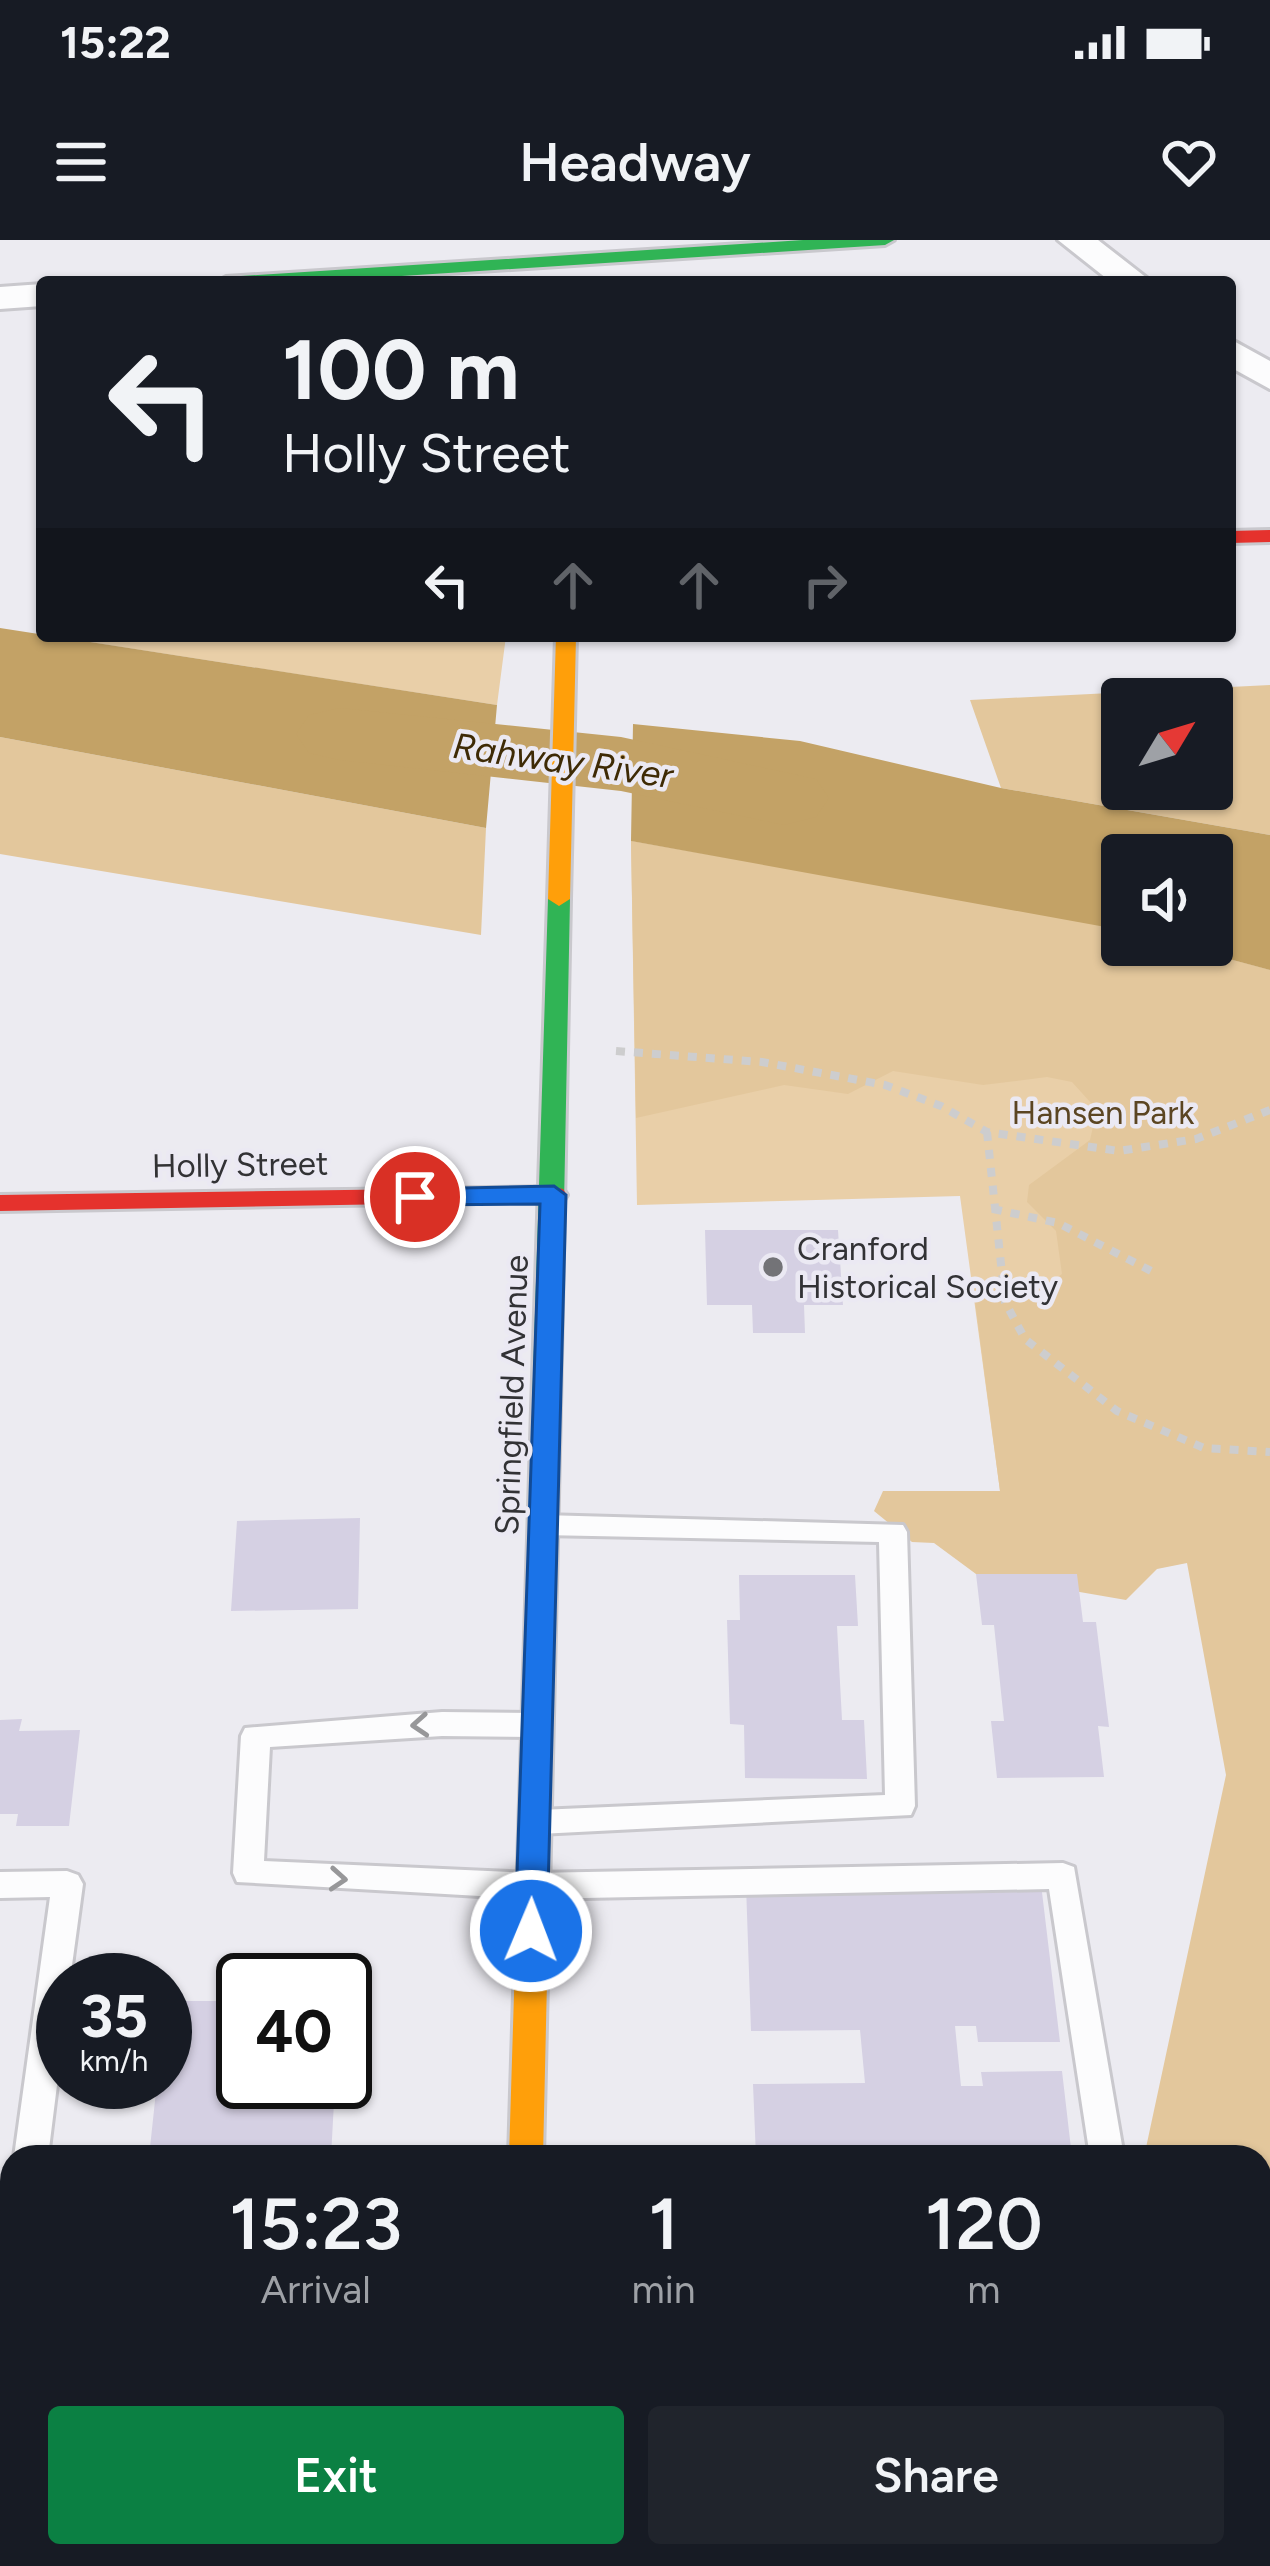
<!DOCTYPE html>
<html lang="en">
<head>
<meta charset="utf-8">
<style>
	:root { --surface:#171b24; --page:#20242c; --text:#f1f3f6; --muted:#9ea1a6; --accent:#0b8043 }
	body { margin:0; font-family:Figtree,sans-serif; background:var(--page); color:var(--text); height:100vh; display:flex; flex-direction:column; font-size:45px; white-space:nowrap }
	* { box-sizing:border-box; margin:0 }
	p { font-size:39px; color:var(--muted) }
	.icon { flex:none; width:66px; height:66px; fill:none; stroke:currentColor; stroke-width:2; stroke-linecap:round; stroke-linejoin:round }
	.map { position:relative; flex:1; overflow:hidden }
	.panel { position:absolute; left:0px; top:1905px; width:1272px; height:423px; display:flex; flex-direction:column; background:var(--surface); border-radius:36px 36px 0 0; box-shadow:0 3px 9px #0004 }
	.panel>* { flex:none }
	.banner { position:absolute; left:36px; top:36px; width:1200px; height:366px; border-radius:12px; box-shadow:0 3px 9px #0004; background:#171b24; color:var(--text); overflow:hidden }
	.needle { width:78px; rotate:52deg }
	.fabs { position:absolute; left:1101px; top:438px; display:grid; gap:24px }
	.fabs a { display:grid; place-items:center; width:132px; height:132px; border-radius:12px; background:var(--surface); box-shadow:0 3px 9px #0004; font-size:60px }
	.speed { position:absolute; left:36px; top:1713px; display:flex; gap:24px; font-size:60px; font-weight:700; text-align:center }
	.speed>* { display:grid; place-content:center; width:156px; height:156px; border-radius:50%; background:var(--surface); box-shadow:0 3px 9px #0004; line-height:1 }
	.speed small { font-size:30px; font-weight:400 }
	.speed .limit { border:6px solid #111; border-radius:18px; background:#fff; color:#111 }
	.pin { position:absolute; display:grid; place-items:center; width:102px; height:102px; color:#fff; margin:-51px; border:6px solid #fff; border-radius:50%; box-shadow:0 3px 12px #0007 }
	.me { position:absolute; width:132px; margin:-66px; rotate:1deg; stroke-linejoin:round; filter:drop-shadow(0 0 9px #0008) }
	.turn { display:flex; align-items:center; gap:42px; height:252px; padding:0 48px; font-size:54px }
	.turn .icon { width:156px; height:156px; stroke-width:2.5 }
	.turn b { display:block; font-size:84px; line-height:102px }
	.lanes { display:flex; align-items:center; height:114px; padding:0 48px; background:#0003; justify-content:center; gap:60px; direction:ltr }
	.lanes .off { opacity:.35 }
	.eta { display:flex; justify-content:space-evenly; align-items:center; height:204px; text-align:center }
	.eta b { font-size:72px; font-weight:600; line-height:84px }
	.primary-button { display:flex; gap:24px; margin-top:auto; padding:24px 48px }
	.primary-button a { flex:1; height:138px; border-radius:12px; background:var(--accent); color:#fff; font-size:48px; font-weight:600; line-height:138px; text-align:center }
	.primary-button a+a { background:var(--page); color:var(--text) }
	.status { display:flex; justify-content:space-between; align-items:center; height:84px; padding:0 60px; background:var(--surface); direction:ltr }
	.status svg { height:33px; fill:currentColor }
	header { display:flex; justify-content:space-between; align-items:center; height:156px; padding:0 48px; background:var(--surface); font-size:54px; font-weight:600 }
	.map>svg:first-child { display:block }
	.green { fill:#e9cfa8 }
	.forest { fill:#e3c79c; fill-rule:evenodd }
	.water { fill:#c3a266 }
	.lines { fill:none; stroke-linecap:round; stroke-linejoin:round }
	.river { fill:#c3a266; fill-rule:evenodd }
	.building { fill:#d5d0e3 }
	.lane-casing { stroke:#c9c8cd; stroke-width:6 }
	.street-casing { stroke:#c9c8cd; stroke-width:6 }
	.fast-casing { stroke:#c9c8cd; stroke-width:6 }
	.slow-casing { stroke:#c9c8cd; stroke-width:6 }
	.jam-casing { stroke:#c9c8cd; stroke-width:6 }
	.path { stroke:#cdcdce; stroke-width:8; stroke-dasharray:9 9; stroke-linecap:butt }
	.lane { fill:#fcfcfd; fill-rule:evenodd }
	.street { fill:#fcfcfd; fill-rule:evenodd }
	.fast { fill:#30b455; fill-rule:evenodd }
	.slow { fill:#ff9f0a; fill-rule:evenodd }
	.jam { fill:#e5322d; fill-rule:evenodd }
	.oneway { stroke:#979799 }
	.route { fill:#1a73e8; stroke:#114b97; stroke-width:3 }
	.poi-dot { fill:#737377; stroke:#ebe9f3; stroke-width:4.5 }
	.labels { text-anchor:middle; stroke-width:9; stroke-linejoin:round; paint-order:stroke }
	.park-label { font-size:33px; fill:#5b4522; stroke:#ebe9f3 }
	.street-label { font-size:33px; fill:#323235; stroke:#ebe9f3 }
	.poi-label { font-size:33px; fill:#323235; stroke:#ebe9f3; text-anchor:start }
	.water-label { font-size:36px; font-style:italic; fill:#3e2a05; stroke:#ebe9f3 }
</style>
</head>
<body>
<div class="status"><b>15:22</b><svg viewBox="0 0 49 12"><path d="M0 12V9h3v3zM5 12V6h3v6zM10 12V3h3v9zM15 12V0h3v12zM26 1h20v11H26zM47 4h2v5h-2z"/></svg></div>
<header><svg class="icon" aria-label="menu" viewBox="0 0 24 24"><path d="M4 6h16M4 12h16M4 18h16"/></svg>Headway<svg class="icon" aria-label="heart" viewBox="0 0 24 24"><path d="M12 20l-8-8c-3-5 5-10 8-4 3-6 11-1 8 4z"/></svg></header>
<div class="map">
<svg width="1270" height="2326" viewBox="0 0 1270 2326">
	<rect width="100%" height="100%" fill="#ecebf1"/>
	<path class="green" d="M 76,396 L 506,396 L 497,465 L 76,400 Z
		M 631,601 L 1122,690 L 1122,705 L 1177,705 L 1270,730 L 1000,1251 L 960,956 L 637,965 Z"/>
	<path class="forest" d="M 1270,445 L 1270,595 L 1001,548 L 970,460 ZM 1122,459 L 1212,459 L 1212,549 L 1122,549 Z
		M 0,497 L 486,588 L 481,695 L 0,614 Z
		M 631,601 L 1080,679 L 1122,690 L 1122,705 L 1177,705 L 1270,730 L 1270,2179 L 1260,2162 L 1260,1917 L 1144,1917 L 1226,1535 L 1187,1323 L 1157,1329 L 1126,1360 L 976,1334 L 934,1303 L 912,1302 L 874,1271 L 883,1251 L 1000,1251 L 974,1054 L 1040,1049 L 1062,1034 L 1056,991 L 1027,962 L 1029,945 L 1090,900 L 1095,878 L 1091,863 L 1072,842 L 1047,837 L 983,845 L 893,831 L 848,854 L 784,845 L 636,878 Z"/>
	<path class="water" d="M 0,388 L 497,465 L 486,588 L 0,497 Z
		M 633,484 L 800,501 L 1001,548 L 1270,595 L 1270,730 L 1177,705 L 1212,705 L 1212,615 L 1122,615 L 1122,690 L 631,601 Z"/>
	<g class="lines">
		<path class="river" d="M 340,468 L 621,497 L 816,539 L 829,558 L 816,577 L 784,585 L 621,551 L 340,520 L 309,513 L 296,494 L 309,475 Z"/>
	</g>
	<path class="building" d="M 705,990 L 838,990 L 843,1065 L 804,1065 L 805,1093 L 753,1093 L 752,1065 L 707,1065 Z
		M 360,1278 L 358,1369 L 231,1371 L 237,1281 Z
		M 976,1334 L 1077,1334 L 1083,1382 L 1096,1382 L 1109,1487 L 1098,1486 L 1104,1537 L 997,1538 L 991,1481 L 1004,1481 L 994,1385 L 982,1385 Z
		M 739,1335 L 855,1335 L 858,1386 L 837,1386 L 842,1480 L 864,1480 L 867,1539 L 745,1538 L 744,1485 L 730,1484 L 727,1380 L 740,1380 Z
		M 22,1479 L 19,1491 L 80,1490 L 69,1586 L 16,1586 L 18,1574 L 0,1574 L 0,1480 Z
		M 1041,1644 L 1060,1802 L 978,1802 L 976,1786 L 955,1786 L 961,1846 L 983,1846 L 981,1832 L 1062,1831 L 1072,1917 L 756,1917 L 753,1844 L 865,1843 L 860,1790 L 751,1791 L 746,1645 Z
		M 165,1761 L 243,1761 L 243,1842 L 289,1842 L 287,1863 L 334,1862 L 331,1917 L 149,1917 L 157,1842 L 165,1842 Z
		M 710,2316 L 1195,2316 L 1197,2326 L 710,2326 Z"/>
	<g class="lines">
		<g class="lane-casing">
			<path id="lane" d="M 543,1275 L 903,1285 L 907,1292 L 915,1566 L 911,1575 L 539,1594 L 528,1591 L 524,1582 L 528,1573 L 539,1570 L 885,1555 L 879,1302 L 543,1295 L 533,1292 L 529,1285 L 533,1278 Z
				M 442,1472 L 533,1473 L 543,1477 L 548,1485 L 543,1493 L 533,1497 L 442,1496 L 270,1507 L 264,1621 L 532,1633 L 1063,1623 L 1074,1627 L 1124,1917 L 1090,1917 L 1049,1649 L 532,1659 L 237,1642 L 233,1633 L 241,1496 L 245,1488 Z
				M 67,1631 L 78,1635 L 83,1644 L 70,1740 L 63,1740 L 63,1797 L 48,1917 L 14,1917 L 50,1657 L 0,1658 L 0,1632 Z
				M 12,2044 L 12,2163 L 0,2167 L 0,2049 Z
				M 1260,2299 L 1270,2303 L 1270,2326 L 1245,2326 L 1241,2316 L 1260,2316 Z"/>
		</g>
		<g class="street-casing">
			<path id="street" d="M 1058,0 L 1098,0 L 1152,42 L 1111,42 Z
				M 42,44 L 42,66 L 0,69 L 0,47 Z
				M 1230,99 L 1270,121 L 1270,149 L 1230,127 Z"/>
		</g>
		<g class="fast-casing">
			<path id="fast" d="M 803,0 L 894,0 L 885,5 L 309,42 L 217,42 L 226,37 Z
				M 559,652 L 570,659 L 560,1169 L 546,1179 L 532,1169 L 548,659 Z"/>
		</g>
		<g class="slow-casing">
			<path id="slow" d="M 556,396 L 576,396 L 570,659 L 559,666 L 548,659 Z
				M 546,1159 L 560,1169 L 543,1917 L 509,1917 L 532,1169 Z"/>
		</g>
		<g class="jam-casing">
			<path id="jam" d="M 1270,290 L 1270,302 L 1230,303 L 1230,291 Z
				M 554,947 L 563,949 L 567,955 L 563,961 L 0,971 L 0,955 Z
				M 493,2316 L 529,2316 L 528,2326 L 492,2326 Z"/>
		</g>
		<path class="path" d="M 616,811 L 762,822 L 885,845 L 941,866 L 987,892 L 1119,911 L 1196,899 L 1270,870
			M 987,892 L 1005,1062 L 1025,1099 L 1117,1171 L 1204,1208 L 1270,1212
			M 993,969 L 1058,983 L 1155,1033"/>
		<use href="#lane" class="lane"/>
		<use href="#street" class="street"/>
		<use href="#fast" class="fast"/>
		<use href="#slow" class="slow"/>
		<use href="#jam" class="jam"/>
	</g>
	<defs><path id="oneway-chevron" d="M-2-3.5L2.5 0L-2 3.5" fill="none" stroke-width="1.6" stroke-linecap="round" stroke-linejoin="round" transform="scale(3)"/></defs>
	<g class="oneway">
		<use href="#oneway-chevron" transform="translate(420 1485) rotate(176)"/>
		<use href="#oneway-chevron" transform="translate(338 1639) rotate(4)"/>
	</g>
	<path class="route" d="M 554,946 L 566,955 L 547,1691 L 542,1700 L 531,1704 L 519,1700 L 515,1691 L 540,964 L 415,965 L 402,957 L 415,949 Z"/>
	<circle class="poi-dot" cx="773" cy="1027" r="12"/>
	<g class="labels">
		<g class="park-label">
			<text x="1103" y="884">Hansen Park</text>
		</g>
		<g class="street-label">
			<text transform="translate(240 924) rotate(-1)" y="12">Holly Street</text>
			<text transform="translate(511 1155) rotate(-88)" y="12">Springfield Avenue</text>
		</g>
		<g class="poi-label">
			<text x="797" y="1020">Cranford<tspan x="797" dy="38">Historical Society</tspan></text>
		</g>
		<g class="water-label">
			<text transform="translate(563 520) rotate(8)" y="13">Rahway River</text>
		</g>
	</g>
</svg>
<div class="fabs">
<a><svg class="needle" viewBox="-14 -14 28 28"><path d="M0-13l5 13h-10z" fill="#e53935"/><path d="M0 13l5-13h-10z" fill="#9ea1a6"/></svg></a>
<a><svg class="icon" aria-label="sound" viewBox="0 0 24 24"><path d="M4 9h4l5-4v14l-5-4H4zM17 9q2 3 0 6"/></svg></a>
</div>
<div class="speed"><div>35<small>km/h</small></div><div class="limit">40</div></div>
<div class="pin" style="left:415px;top:957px;background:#d93025"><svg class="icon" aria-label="arrive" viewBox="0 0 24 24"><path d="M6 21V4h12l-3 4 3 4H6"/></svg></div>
<svg class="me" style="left:531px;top:1691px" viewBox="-20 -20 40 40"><circle r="17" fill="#1a73e8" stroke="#fff" stroke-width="3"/><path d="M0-11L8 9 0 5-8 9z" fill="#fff"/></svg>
<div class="banner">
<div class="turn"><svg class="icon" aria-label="left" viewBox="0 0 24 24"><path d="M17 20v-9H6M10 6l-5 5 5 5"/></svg><div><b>100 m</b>Holly Street</div></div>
<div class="lanes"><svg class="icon" aria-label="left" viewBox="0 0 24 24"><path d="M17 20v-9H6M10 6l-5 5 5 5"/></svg><svg class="icon off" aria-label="ahead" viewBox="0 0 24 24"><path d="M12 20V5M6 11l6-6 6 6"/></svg><svg class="icon off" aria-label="ahead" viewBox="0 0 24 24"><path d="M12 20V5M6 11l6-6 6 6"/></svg><svg class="icon off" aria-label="right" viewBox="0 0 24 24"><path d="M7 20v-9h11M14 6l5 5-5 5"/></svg></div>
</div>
<section class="panel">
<div class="eta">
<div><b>15:23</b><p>Arrival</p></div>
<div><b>1</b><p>min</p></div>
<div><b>120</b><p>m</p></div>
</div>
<div class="primary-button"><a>Exit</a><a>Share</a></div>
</section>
</div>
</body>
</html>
